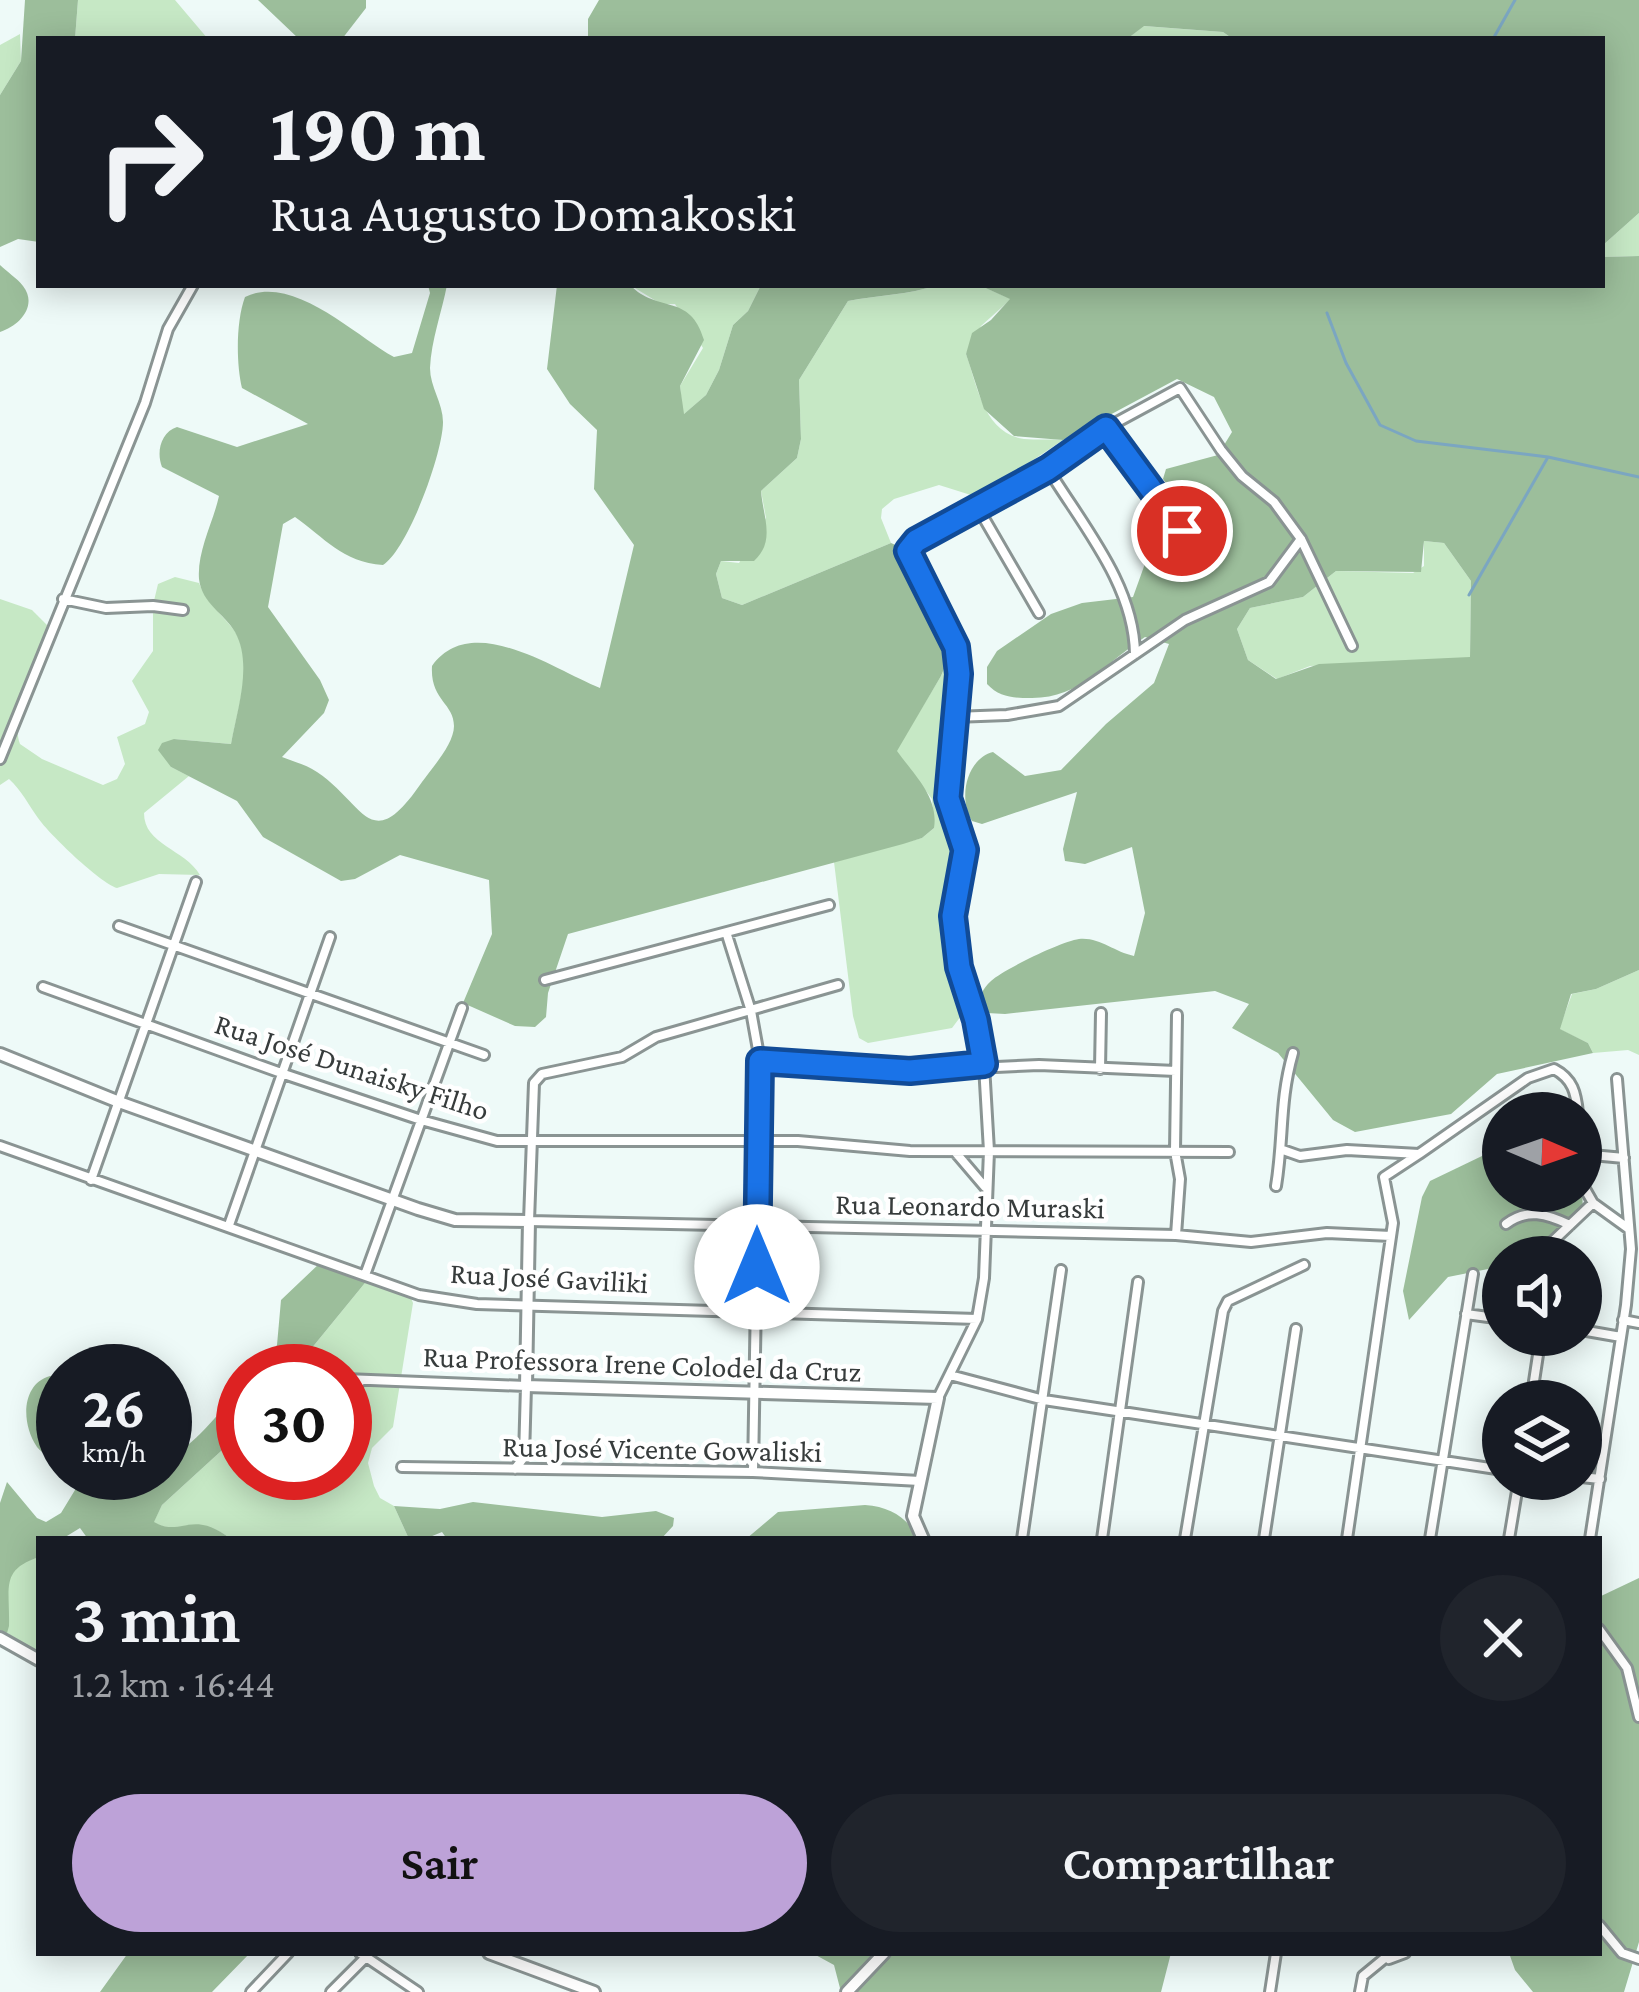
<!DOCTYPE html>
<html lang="pt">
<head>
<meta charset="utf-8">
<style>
	:root { --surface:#171b24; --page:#20242c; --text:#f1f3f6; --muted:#9ea1a6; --accent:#bda2d8 }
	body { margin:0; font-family:"Crimson Pro",serif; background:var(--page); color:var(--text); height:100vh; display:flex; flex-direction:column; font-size:45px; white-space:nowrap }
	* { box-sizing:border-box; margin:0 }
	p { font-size:39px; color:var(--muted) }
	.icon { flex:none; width:66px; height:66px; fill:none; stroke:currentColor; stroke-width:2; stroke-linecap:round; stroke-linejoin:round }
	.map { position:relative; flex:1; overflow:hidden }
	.drawer { position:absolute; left:36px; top:1536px; width:1566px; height:420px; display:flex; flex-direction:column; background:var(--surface); border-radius:0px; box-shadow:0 6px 30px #0003 }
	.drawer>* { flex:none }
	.guide { position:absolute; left:36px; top:36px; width:1569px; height:252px; border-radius:0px; box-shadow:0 6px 30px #0003; background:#171b24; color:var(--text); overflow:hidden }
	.needle { width:78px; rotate:92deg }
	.buttons { position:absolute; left:1482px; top:1092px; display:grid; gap:24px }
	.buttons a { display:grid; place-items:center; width:120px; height:120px; border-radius:50%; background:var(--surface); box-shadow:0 6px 30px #0003; font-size:60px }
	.speed { position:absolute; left:36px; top:1344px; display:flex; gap:24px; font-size:60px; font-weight:700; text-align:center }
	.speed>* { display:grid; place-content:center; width:156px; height:156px; border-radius:50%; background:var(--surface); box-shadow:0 6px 30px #0003; line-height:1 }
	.speed small { font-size:30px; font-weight:400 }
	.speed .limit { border:18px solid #d22; background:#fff; color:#111 }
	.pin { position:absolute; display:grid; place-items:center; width:102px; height:102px; color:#fff; margin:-51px; border:6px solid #fff; border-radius:50%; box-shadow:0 3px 12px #0007 }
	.me { position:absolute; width:132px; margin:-66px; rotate:0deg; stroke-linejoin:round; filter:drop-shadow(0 0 9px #0008) }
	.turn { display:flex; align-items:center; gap:42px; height:252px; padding:0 36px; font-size:54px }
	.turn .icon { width:156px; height:156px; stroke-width:2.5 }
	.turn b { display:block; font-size:84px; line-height:102px }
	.round { display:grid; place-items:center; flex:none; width:126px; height:126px; border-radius:63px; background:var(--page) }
	.head { display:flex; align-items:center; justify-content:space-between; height:204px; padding:0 36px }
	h1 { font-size:72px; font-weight:600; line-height:90px }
	.action { display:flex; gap:24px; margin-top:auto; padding:24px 36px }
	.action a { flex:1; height:138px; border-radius:72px; background:var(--accent); color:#111; font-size:48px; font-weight:600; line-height:138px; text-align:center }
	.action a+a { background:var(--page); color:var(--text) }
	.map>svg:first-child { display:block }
	.green { fill:#c6e8c5 }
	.forest { fill:#9cbe9b; fill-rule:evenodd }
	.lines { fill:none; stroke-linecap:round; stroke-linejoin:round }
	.stream { stroke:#7ba6c1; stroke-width:3 }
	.street-casing { stroke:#8a9493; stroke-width:14 }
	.secondary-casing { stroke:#8a9493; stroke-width:16 }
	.street { stroke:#fff; stroke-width:8 }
	.secondary { stroke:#fff; stroke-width:10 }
	.route-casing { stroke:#114b97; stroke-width:30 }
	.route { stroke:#1a73e8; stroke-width:21 }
	.labels { text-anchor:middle; stroke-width:9; stroke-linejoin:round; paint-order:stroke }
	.street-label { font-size:30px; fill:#373c3c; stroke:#fff }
</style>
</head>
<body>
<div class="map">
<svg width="1639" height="1992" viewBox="0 0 1639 1992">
	<rect width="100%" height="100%" fill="#eefaf8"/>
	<path class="green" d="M 78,0 L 175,0 L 208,39 L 75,39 Z
		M 1143,26 L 1223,32 L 1233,39 L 1127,39 Z
		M 20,34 L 21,61 L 0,95 L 0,45 Z
		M 1639,213 L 1639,256 L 1602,257 L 1602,246 Z
		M 630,285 L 761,285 L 748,311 L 733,325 L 719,370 L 706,395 L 683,415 L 680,386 L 703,348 L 675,304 L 661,304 Z
		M 937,285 L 979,285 L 1011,299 L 981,326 L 966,354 C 977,384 983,433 1024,439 C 1036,440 1050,439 1063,440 L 990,489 L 974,496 L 939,485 L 894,499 L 882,509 L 881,518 L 891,543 L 742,605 L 722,598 L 716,574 L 721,561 L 739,563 L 766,518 L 761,491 L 797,458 L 801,439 L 799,380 L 848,301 C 878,295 909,295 937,285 Z
		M 1424,541 L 1444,543 L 1471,581 L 1470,658 L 1310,666 L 1277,679 L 1248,660 L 1237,629 L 1250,608 L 1303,597 L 1336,571 L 1413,573 L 1424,566 Z
		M 175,577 L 199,583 C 207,604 221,613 234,630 C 255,660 237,711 231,744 L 174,739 L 171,767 L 189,776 L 144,813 C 144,845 185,849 200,875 L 159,874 L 117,888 C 100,883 49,834 38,818 C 28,804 22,791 9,779 L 0,785 L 0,599 L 32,610 L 47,625 C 45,661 8,712 20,744 L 42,759 L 103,785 L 117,779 L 125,764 L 117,737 L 145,724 L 149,712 L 132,681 L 153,651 L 153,605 L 158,584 Z
		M 953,647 L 942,782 L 955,856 L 945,918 L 950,956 L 964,1012 L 952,1028 L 868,1043 L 859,1038 L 853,1016 L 834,862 L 922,838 L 934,828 L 932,799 L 896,751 L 941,676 Z
		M 1639,970 L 1639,1055 L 1628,1050 L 1593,1053 L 1588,1043 L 1559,1029 L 1572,994 L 1596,989 Z
		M 369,1278 L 409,1293 L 413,1303 L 393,1427 L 372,1448 L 368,1463 L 374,1486 L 380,1498 L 394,1506 L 409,1539 L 231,1539 C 196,1513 182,1536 153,1523 L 162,1505 L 243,1431 L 243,1473 L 345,1473 L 345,1371 L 293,1371 Z
		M 39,1557 L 39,1653 L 7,1633 L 7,1585 L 13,1565 Z"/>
	<path class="forest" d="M 25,0 L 78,0 L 75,39 L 39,39 L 39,242 L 18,239 L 0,247 L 0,95 L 21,61 Z
		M 258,0 L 366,0 L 366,8 L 342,39 L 299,39 Z
		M 599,0 L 1639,0 L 1639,213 L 1602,246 L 1602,39 L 1233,39 L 1223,32 L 1144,26 L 1127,39 L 588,39 L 588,19 Z
		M 1639,256 L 1639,970 L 1596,989 L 1571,994 L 1560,1029 L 1588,1043 L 1593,1053 L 1497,1074 L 1451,1114 L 1355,1132 L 1333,1120 L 1278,1053 L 1232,1028 L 1249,1004 L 1215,991 L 1005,1014 L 987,1013 L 980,1007 C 980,996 982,989 991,981 C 1003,970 1062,941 1079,939 C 1100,937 1114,952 1134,956 L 1145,913 L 1132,847 L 1085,864 L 1065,861 L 1063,849 L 1077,792 L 982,824 L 972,821 C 958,799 966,759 993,752 L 1025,776 L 1061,770 L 1106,724 L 1154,683 L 1169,644 L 1145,637 C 1105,663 1080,699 1030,698 C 1013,698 999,697 987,684 L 987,667 L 997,651 L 1051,614 L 1082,603 L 1133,597 L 1151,547 L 1184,507 L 1163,479 L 1166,469 L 1218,455 L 1232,432 L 1214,397 L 1177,379 L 1063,440 L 1014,436 L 984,409 L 966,354 L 972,333 L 991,320 L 1010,299 L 979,285 L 1602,285 L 1602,257 ZM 1424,541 L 1444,543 L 1471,581 L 1470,657 L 1319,664 L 1276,679 L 1248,660 L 1237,629 L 1250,608 L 1303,597 L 1336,571 L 1421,572 Z
		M 0,265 C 7,272 17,278 23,286 C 38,305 20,326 0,332 Z
		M 428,285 L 447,285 C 442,311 431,341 430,368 C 430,387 443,403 443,422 C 443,453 408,549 383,565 C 342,562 325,538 295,517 L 283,524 L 268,607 L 320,680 L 329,700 L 324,713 L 282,757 C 294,762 307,765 317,772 C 365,804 370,858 422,782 C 432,768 454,744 454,726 C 454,703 430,700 432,666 C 472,610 556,671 600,688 L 634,545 L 594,489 L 597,430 L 570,404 L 547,369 L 557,285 L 630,285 C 658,314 690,292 704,340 L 680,386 L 684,414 L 706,395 L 719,370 L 733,325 L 748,311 L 761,285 L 937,285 C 909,295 877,295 848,301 L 799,380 L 801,439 L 797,458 L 761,491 C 763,517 776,541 754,561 L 721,561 L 716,574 L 722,598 L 742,605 L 891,543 L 905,549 L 953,647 L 941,676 L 897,751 C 914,775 939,797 934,828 L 922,838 L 903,844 L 568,934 L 548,993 L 546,1017 L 535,1027 L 515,1026 L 463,1003 L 492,934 L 489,880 L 400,855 L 355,879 L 341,881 L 263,837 L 237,801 L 171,767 L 158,750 L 162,743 L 174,739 L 231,744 C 237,710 253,664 235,632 C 224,613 202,604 199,579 C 197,551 213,523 219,496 L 162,467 C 156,452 161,432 177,427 L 237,447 L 308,424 L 242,388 C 236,363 236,321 245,297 C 292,273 356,336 394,357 L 412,353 L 430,293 Z
		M 1503,1134 L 1503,1191 L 1581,1191 L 1581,1178 L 1583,1209 L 1522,1257 L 1503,1257 L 1503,1266 L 1448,1277 L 1409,1320 L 1403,1291 L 1422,1197 L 1430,1181 L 1482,1156 Z
		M 321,1262 L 369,1278 L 293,1371 L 261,1371 L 277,1345 L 281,1300 Z
		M 50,1376 L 63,1379 L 63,1464 C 55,1459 43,1455 37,1447 C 21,1424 21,1384 50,1376 Z
		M 243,1388 L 243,1431 L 162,1505 L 154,1522 C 182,1538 191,1508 231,1539 L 88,1539 L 80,1528 L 62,1539 L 39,1539 L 39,1557 C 0,1570 10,1587 9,1626 L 7,1633 L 0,1630 L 0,1503 L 7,1482 L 37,1518 L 46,1522 L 61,1513 L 75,1490 L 72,1473 L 104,1473 L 124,1487 L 143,1473 L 165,1473 L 165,1458 C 194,1449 219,1410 243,1388 Z
		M 473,1502 L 602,1517 L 656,1511 L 674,1518 L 673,1526 L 661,1539 L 447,1539 L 442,1532 L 425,1539 L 409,1539 L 394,1506 L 440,1509 Z
		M 865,1505 C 891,1507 906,1517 920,1539 L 746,1539 L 778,1512 Z
		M 1639,1578 L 1639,1942 L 1624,1992 L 1533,1992 L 1515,1970 L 1509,1953 L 1599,1953 L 1599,1597 Z
		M 128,1953 L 250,1953 L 212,1992 L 100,1992 Z
		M 812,1953 L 1171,1953 L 1161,1992 L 841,1992 L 834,1965 Z"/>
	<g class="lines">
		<path class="stream" d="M 1493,39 L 1515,0
			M 1327,313 L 1346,363 L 1380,425 L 1416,441 L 1548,457 L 1639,477
			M 1469,595 L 1548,457"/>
		<g class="street-casing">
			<path id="street" d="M 1106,428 L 1182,531
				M 1048,469 C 1083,526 1134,585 1135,654
				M 978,508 L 1039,613
				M 63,599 L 106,608 L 153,606 L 183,610
				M 954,717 L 1007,715 L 1059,706 L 1185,620 L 1269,582 L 1301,539
				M 0,759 L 145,403 L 168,329 L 193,285
				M 119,926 L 484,1055
				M 727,935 L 751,1011 L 760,1061 L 753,1472
				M 545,980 L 829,905
				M 838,985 L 656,1037 L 622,1057 L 542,1074 L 534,1083 L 529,1221 L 1176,1235 L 1251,1242 L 1327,1233 L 1391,1236
				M 43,987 L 284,1074 L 421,1120 L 497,1141 L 798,1141 L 910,1151 L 1229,1152
				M 760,1061 L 910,1071 L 1039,1065 L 1176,1071
				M 1100,1069 L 1101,1013
				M 0,1146 L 419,1295 L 477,1304 L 977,1319
				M 1283,1150 L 1300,1156 L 1347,1150 L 1419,1154 L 1528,1078 L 1554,1069 C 1573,1079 1576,1093 1578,1113
				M 956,1153 L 985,1187
				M 1581,1154 L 1624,1158
				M 91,1180 L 196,882
				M 1581,1182 L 1593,1203 L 1629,1229
				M 1276,1186 C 1284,1138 1279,1102 1293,1053
				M 1506,1224 C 1527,1208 1547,1214 1570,1225
				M 229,1225 L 330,937
				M 1176,1235 L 1180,1179 L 1175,1151 L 1177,1015
				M 1551,1257 L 1553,1241 L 1593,1203
				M 365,1275 L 462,1008
				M 1466,1314 L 1503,1319
				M 1623,1320 L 1639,1323
				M 1581,1330 L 1621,1337
				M 950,1375 L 1044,1400 L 1503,1470
				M 345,1379 L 526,1386 L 524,1457 L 515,1469
				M 345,1396 L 362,1380
				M 938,1398 L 977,1319 L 984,1278 L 989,1151 L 984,1065 L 976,1020 L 959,967 L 953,916 L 965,850 L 948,798 L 947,775 L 959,674 L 956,647 L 908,551 L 916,541 L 1048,469 L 1106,428 L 1180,388 L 1221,450 L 1242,476 L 1274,502 L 1301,539 L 1352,646
				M 1531,1401 L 1541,1335
				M 402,1467 L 753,1472 L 920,1481
				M 261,1476 L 264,1473
				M 1581,1477 L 1600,1479
				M 1022,1539 L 1061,1270
				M 1102,1539 L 1138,1282
				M 1185,1539 L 1223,1311 L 1228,1301 L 1304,1265
				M 1264,1539 L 1296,1329
				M 1347,1539 L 1393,1223 L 1384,1177 L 1419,1154
				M 1430,1539 L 1473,1274
				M 1509,1539 L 1519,1479
				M 1590,1539 L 1626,1305 L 1631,1249 L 1617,1079
				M 1599,1629 L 1627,1668 L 1639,1717
				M 1599,1925 L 1622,1953 L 1639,1959
				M 360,1953 L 418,1992
				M 1389,1959 L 1405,1953
				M 251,1992 L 288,1953
				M 331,1992 L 365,1958
				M 1270,1992 L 1276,1953
				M 1360,1992 L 1363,1976 L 1391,1953"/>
		</g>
		<g class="secondary-casing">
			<path id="secondary" d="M 0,1054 L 119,1102 L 418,1209 L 455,1220 L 529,1221 L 526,1386 L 938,1398 L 913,1516 L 923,1539
				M 0,1638 L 39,1660
				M 489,1953 L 594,1992
				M 847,1992 L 884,1953"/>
		</g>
		<use href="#street" class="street"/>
		<use href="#secondary" class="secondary"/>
	</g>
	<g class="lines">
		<g class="route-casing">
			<path id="route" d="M 757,1267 L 760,1061 L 910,1071 L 984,1064 L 976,1020 L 959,967 L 953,916 L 965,850 L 948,798 L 959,674 L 956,647 L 908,551 L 916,541 L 1048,469 L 1106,428 L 1182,531"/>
		</g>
		<use href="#route" class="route"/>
	</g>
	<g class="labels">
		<g class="street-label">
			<text transform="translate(352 1067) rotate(18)" y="10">Rua José Dunaisky Filho</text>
			<text transform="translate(970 1206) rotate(1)" y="10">Rua Leonardo Muraski</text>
			<text transform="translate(549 1278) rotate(3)" y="10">Rua José Gaviliki</text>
			<text transform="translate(642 1364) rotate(2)" y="10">Rua Professora Irene Colodel da Cruz</text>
			<text transform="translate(662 1449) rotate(1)" y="10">Rua José Vicente Gowaliski</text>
		</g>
	</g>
</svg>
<div class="buttons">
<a><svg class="needle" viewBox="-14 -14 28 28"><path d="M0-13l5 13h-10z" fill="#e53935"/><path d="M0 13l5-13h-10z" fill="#9ea1a6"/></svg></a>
<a><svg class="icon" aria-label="sound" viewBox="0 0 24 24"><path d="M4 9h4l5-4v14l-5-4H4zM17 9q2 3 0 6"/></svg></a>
<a><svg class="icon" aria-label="layers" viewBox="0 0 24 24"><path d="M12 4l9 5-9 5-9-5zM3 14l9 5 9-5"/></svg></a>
</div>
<div class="speed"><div>26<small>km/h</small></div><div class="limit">30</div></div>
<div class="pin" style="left:1182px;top:531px;background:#d93025"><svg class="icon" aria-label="arrive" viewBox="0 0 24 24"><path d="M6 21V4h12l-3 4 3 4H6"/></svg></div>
<svg class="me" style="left:757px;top:1267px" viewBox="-20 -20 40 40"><circle r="19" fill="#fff"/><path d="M0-13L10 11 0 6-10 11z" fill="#1a73e8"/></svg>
<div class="guide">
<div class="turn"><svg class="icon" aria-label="right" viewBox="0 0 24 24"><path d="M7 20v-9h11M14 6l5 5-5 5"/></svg><div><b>190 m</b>Rua Augusto Domakoski</div></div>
</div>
<section class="drawer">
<div class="head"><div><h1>3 min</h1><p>1.2 km · 16:44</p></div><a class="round"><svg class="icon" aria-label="close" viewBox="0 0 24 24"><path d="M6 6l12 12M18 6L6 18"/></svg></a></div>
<div class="action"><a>Sair</a><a>Compartilhar</a></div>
</section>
</div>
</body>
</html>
